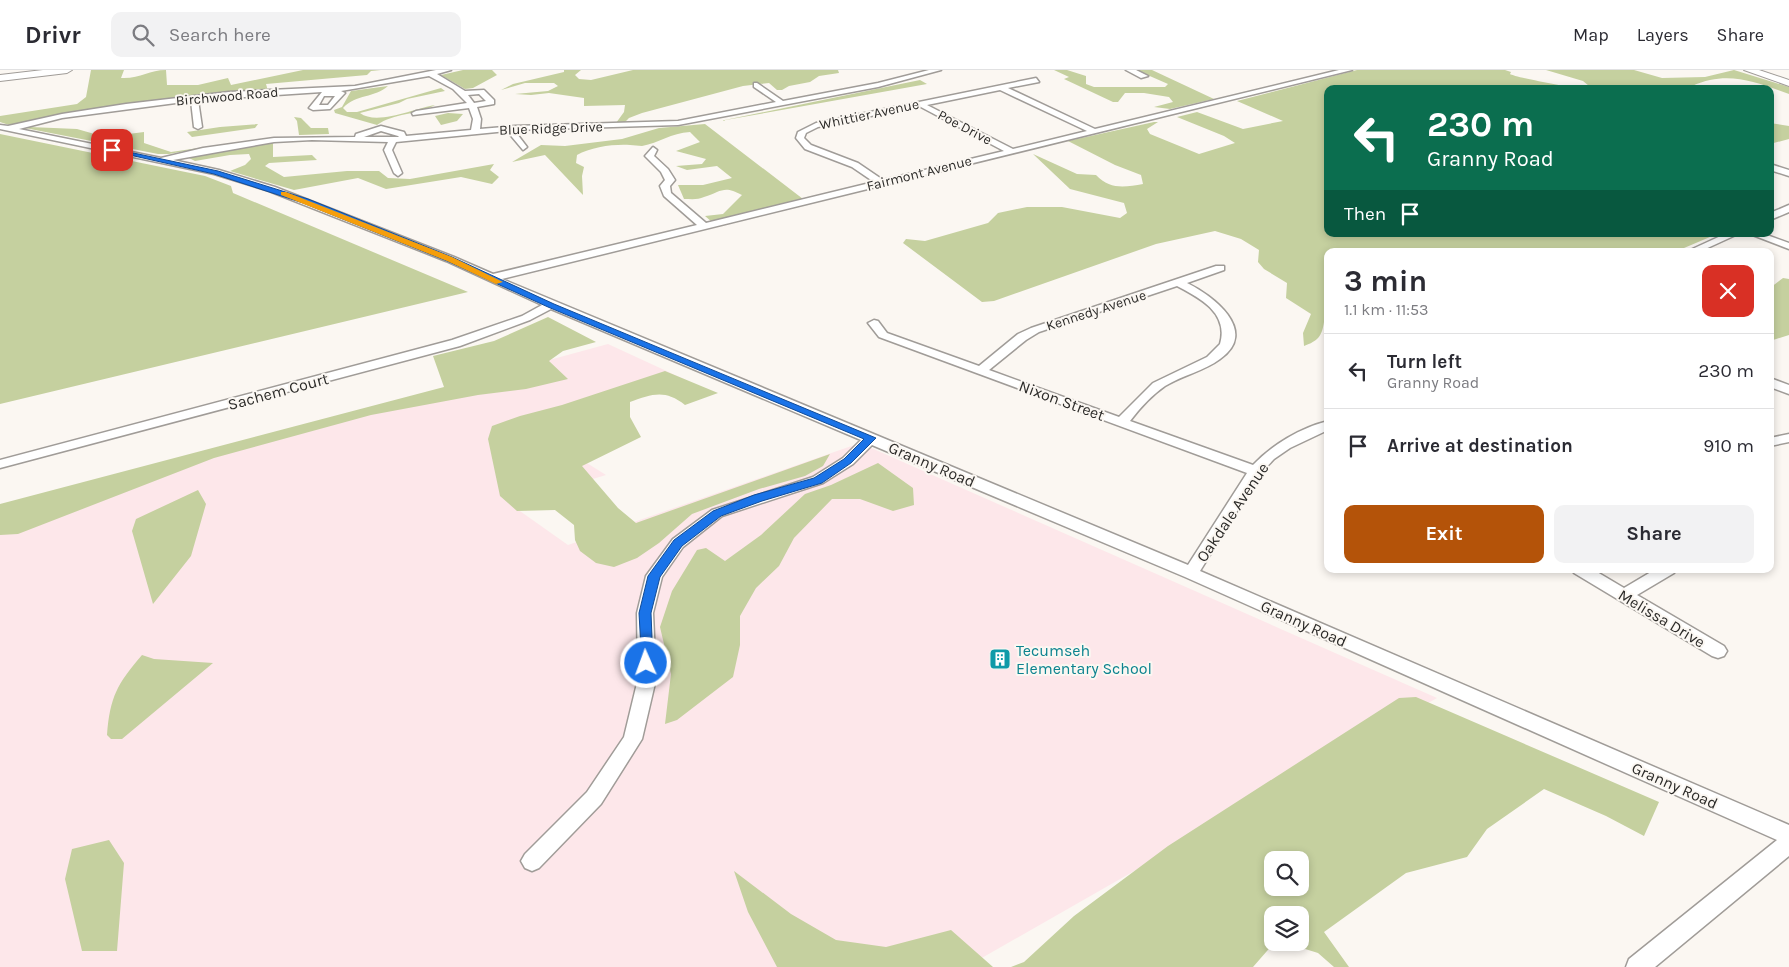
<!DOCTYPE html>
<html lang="en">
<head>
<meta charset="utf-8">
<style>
	:root { --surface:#fff; --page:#f2f2f3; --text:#2b2b33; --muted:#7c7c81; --line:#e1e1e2; --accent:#b45309 }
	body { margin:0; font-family:Karla,sans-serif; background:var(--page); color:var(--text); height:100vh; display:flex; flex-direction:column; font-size:19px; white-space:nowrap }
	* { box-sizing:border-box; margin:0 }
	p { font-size:16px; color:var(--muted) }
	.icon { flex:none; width:28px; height:28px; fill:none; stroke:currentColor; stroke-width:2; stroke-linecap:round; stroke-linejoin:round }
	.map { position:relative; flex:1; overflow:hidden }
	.side { position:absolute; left:1324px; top:178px; width:450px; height:325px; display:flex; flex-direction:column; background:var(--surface); border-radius:10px; box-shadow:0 2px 8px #0003 }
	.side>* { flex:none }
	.guide { position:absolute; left:1324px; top:15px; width:450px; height:152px; border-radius:10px; box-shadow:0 2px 8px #0003; background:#0b6e4f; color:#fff; overflow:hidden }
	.fabs { position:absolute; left:1264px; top:781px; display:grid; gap:10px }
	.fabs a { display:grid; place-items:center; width:45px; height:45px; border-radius:10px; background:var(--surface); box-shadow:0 2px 8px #0003; font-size:25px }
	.pin { position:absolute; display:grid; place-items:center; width:42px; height:42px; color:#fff; margin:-21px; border-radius:10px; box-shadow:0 2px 8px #0006 }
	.me { position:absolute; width:55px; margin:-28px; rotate:358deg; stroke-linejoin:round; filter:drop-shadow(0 0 4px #0008) }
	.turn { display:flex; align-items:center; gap:18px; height:105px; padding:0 20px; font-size:22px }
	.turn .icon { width:65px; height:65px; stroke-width:2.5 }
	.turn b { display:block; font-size:35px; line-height:42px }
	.then { display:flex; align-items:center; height:48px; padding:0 20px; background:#0003; gap:10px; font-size:19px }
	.round { display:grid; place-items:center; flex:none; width:52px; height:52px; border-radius:10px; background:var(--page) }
	.summary { display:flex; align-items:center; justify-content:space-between; height:85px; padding:0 20px }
	h1 { font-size:30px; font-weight:700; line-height:38px }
	.primary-button { display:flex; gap:10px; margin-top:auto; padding:10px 20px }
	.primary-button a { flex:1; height:58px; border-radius:10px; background:var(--accent); color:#fff; font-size:20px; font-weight:700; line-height:58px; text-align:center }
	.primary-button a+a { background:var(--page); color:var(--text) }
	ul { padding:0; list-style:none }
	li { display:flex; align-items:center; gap:15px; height:75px; padding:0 20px; border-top:1px solid var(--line) }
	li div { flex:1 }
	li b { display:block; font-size:19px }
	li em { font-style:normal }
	header { display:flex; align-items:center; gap:30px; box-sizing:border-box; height:70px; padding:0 25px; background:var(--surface); border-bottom:1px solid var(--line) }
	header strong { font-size:24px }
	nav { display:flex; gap:28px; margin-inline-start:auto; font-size:18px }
	.search { width:350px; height:45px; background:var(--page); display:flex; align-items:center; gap:12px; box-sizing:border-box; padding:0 18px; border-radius:10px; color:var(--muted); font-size:19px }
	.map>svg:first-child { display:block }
	.education { fill:#fde7ea }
	.green { fill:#c5d09f; fill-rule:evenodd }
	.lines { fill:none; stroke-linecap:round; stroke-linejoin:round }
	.minor-casing { stroke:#a09c98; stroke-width:3 }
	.major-casing { stroke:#a09c98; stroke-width:2 }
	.minor { fill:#fff; fill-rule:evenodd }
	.major { fill:#fff; fill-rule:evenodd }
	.route { fill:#1a73e8; stroke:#114b97 }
	.slow { fill:#f59e0b }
	.labels { text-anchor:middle; stroke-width:4; stroke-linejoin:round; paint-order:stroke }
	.far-street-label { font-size:14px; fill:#2c2b29; stroke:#fbf7f2 }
	.street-label { font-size:16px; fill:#2c2b29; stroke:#fbf7f2 }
	.culture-label { font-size:16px; fill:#0d838f; stroke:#fbf7f2; text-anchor:start }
</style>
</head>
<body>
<header>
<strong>Drivr</strong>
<div class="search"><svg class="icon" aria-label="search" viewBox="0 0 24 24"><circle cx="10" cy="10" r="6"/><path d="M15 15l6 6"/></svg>Search here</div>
<nav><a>Map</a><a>Layers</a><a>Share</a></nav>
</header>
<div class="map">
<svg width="1789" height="897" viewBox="0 0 1789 897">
	<rect width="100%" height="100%" fill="#fbf7f2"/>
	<path class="education" d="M 608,274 L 686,310 L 531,358 L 606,405 L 510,434 L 568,475 L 860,373 L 1437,628 L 966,897 L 0,897 L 0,440 Z"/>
	<path class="green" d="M 91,0 L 124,0 L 121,8 C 140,9 149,0 166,0 L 167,15 L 198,15 L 228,8 L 231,15 L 303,0 L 381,0 L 371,1 L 367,5 L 266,14 L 268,21 L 59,45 L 9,55 L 0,52 L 0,46 L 77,34 L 86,27 Z
		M 463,0 L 492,0 L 497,5 L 473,18 L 465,19 L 441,5 Z
		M 564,0 L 581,0 L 575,5 L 579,9 L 591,10 L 633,0 L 838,0 L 839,3 L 819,6 L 810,12 L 789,16 L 782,20 L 777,20 L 769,13 L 743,16 L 642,43 L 629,48 L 623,54 L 616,53 L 624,42 L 625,35 L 584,36 L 584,28 L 549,23 L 531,25 L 515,24 L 548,21 L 558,16 L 554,13 L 525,13 L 501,20 L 513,14 L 564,2 Z
		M 1054,0 L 1067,0 L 1086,6 L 1086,14 L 1094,17 L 1165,17 L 1168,14 L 1136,0 L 1152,0 L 1214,29 L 1170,39 L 1154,37 L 1173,32 L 1169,27 L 1144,23 L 1125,23 L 1118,32 L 1113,32 L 1064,9 L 1069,7 Z
		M 1357,0 L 1505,0 L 1511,2 L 1510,4 C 1514,7 1568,17 1577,18 C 1581,18 1585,17 1589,16 L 1583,11 L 1546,0 L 1634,0 L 1662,8 L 1705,7 L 1734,0 L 1789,17 L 1789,24 C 1755,12 1728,0 1692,16 L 1705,19 L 1328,19 L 1328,164 L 1717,164 L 1677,181 L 1328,181 L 1327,250 L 1324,252 C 1322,266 1318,271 1304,276 L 1303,263 L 1311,244 L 1286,228 L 1287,213 L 1264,199 L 1258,192 L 1259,180 L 1241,169 L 1215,161 L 1156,174 L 994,231 L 982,232 L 903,173 L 906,169 L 925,171 L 988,153 L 998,143 L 1027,137 L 1062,137 L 1120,148 L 1127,143 L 1124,133 L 1070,119 L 1033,84 L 1077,104 L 1096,105 C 1110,120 1125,117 1143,114 L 1141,105 L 1115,95 L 1068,71 L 1154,52 L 1158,52 L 1147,59 L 1150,64 L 1199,84 L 1235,73 L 1224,66 L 1177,47 L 1197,42 L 1243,59 L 1283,51 L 1237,31 Z
		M 920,10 L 927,14 L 720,51 Z
		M 388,16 C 375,28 356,24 343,38 L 347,42 L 357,42 L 441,18 L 445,21 L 407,29 L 399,33 L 360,43 C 377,56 415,38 435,35 C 417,45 394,43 377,55 L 335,43 L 334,40 L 342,37 L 351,21 Z
		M 448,43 L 463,44 L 457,51 L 441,55 L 435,46 Z
		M 294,47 L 301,48 L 311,58 L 328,58 L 329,64 L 299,65 L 297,51 Z
		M 1770,53 L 1789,56 L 1789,69 L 1770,74 Z
		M 258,54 L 255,58 L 192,67 L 187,62 L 220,57 Z
		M 705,54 L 803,129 L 712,152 L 705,146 L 723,144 L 742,125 C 724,115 722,121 704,127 C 698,130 691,129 684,129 L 678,115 L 703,115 L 732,108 L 717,96 L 687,100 L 676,96 L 702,94 L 706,89 L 676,81 L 700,72 L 690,62 C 671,63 659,73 642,76 C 638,76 634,75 630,75 C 614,74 591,77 577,85 L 576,93 L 584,97 L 582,106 L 583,125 L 545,85 L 512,92 L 541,75 L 565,76 L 622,69 L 659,58 Z
		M 30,57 L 77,59 L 105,67 L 144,62 L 144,73 L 171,82 L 212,76 L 169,84 L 158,84 L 25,58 Z
		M 0,64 L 205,106 L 231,116 L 233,123 L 468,222 L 0,334 Z
		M 273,73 L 273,87 L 312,85 L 317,90 L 269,93 L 265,96 L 284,107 L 347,101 L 379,101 L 388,108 L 410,109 L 494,94 L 490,100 L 499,107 L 492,114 L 461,107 L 386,119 L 358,108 L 294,120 L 230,101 L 245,95 L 251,89 L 249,84 L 230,85 L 195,91 L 189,88 L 224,79 Z
		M 1783,208 L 1789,209 L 1789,265 L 1770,271 L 1770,218 Z
		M 548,247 L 596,272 L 563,281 L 549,291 L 568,309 L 526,319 L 478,325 L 371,345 L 214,388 L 18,464 L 0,465 L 0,434 L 444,317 L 433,286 L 494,271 Z
		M 665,301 L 718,323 L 685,335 C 665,319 652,324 630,332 L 630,347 L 641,367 L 582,396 L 618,438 L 636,453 L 830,384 L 823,396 L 805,406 L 759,419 L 692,444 L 659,473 L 637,488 L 614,497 L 596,493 L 580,481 L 575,470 L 574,455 L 555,440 L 517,441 L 500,426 L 488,369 L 492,356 L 520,346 L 562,335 Z
		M 878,393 L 913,418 L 914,435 L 893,441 L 860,429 L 832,429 L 794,468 L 779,496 L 756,518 L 740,546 L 740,575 L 733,607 L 677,650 L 665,654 L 671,604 L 660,557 L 672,521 L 697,480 L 706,478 L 725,491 L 761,465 L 805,424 L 831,415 Z
		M 198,420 L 206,434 L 191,486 L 153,534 L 132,461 L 136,449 Z
		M 142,585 L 154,589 L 213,593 L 122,669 L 111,669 L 107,665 C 110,627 117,614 142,585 Z
		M 1416,627 L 1659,732 L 1644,766 L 1606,746 L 1544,719 L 1487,759 L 1467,787 L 1406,803 L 1324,862 L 1349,897 L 1334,897 L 1318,883 L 1286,873 L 1300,872 L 1300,845 L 1272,845 L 1274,873 L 1253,897 L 1011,897 L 1024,892 L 1074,846 L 1168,776 L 1399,628 ZM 1272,790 L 1300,790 L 1300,818 L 1272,818 Z
		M 109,770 L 124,793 L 117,881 L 82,881 L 65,809 L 72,779 Z
		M 734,801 L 791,844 L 836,870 L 886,877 L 951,860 L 993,897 L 777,897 L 748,842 Z"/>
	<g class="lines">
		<g class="minor-casing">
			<path id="minor" d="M 436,0 L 451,0 L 437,4 L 465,21 L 484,20 L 494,30 L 494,34 L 477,37 L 481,49 L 480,59 L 515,56 L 678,51 L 776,32 L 754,17 L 754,13 L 757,13 L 783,31 L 878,13 L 929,0 L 941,0 L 878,17 L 678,55 L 514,60 L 527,77 L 523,80 L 507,61 L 396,72 L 392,80 L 402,103 L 398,106 L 394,103 L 384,80 L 388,72 L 312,70 L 274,72 L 173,90 L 219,100 L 275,117 L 454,187 L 493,204 L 697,155 L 664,126 L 660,116 L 665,110 L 661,102 L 645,86 L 653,77 L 657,80 L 654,86 L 668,99 L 675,110 L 670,116 L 671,123 L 706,153 L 874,112 L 852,97 L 805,79 L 796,68 L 798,62 L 816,53 L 1036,8 L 1039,12 L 1008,18 L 1095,59 L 1339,0 L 1352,0 L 502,209 L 1188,495 L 1247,403 L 879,267 L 868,253 L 874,250 L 878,251 L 887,263 L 979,296 L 1018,264 L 1031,258 L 1216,196 L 1224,196 L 1224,200 L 1187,213 C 1212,225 1260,261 1220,289 C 1204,301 1183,305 1165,316 C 1152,325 1140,338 1130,351 L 1253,395 C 1272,375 1300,358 1328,351 L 1328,360 L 1290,378 L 1274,389 L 1260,404 L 1200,501 L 1789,755 L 1789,786 L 1655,897 L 1626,897 L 1629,889 L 1777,770 L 1185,507 L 872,375 L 853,394 L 823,413 L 722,446 L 683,477 L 662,507 L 653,543 L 656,609 L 642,669 L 601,734 L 539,798 L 532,801 L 525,798 L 521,791 L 525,784 L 587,722 L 624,667 L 638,609 L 637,543 L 646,506 L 673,469 L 712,440 L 813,407 L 843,388 L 861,370 L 551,239 L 530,250 L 460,276 L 0,398 L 0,390 L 452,270 L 522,246 L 542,235 L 446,191 L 269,121 L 214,104 L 0,59 L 0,55 L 8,56 L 62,44 L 126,34 L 229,22 L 355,16 ZM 429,6 L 453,19 L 467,33 L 416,41 L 412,43 L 413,45 L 469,38 L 473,49 L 471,60 L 406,66 L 404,62 L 381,56 L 356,64 L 355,67 L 274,68 L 203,78 L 161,88 L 19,59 L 62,48 L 191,31 L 194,57 L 198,59 L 202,57 L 198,30 L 322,22 L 309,38 L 313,40 L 330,39 L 345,23 L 341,21 ZM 1000,20 L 1087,61 L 1013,79 L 927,35 ZM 479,24 L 486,31 L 474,33 L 468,25 ZM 324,26 L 335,26 L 328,35 L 319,35 ZM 919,36 L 1004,81 L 883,110 L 858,93 L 811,75 L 804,68 L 806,63 L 818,57 ZM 381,61 L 398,66 L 399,67 L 364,67 ZM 1177,216 C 1200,228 1229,243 1220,274 L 1207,287 L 1153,313 L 1119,347 L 989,300 L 1026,270 L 1039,262 Z
				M 1126,0 L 1136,0 L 1148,6 L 1141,8 Z
				M 1770,94 L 1789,100 L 1789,106 L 1770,100 Z
				M 1789,135 L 1789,142 L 1770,150 L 1770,143 Z
				M 1725,164 L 1738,164 L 1701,181 L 1688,181 Z
				M 1750,164 L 1764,164 L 1789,173 L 1789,179 Z
				M 1770,308 L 1789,315 L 1789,324 L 1770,317 Z
				M 1789,364 L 1789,372 L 1770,376 L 1770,368 Z
				M 1572,499 L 1592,499 L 1624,518 L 1656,499 L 1676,499 L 1674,503 L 1637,525 L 1724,576 L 1727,581 L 1724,586 L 1718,588 L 1712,586 L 1574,503 Z"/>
		</g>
		<g class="major-casing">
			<path id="major" d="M 43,0 L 72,0 L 67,3 L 0,11 L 0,5 Z
				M 1744,0 L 1759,0 L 1789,10 L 1789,16 Z"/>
		</g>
		<use href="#minor" class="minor"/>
		<use href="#major" class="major"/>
	</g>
	<path class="route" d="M 110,78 L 218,101 L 308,129 L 452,187 L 554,234 L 876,368 L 851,393 L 822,413 L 762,431 L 721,446 L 682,476 L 660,507 L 651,543 L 653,593 L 651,596 L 642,596 L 639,543 L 648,506 L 674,470 L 713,441 L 754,425 L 814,408 L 844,389 L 864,369 L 548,237 L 447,191 L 303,133 L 214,104 L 112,81 Z"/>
	<path class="slow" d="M 281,122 L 286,122 L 452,187 L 503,212 L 496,214 L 447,191 L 281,125 Z"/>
	<defs>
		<g id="building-square" transform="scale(1.125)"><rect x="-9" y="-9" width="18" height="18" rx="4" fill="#0f9aa8" stroke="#fbf7f2"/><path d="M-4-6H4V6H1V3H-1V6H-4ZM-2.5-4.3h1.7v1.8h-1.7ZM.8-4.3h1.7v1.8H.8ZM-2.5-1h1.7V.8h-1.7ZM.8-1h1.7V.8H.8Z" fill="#fff"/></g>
	</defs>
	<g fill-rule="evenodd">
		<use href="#building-square" x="1000" y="589"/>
	</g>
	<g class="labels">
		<g class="far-street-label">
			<text transform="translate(227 26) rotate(-5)" y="5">Birchwood Road</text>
			<text transform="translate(869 44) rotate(-12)" y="5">Whittier Avenue</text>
			<text transform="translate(965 57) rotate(28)" y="5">Poe Drive</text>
			<text transform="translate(551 58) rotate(-2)" y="5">Blue Ridge Drive</text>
			<text transform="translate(919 103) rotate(-14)" y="5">Fairmont Avenue</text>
			<text transform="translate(1096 240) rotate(-18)" y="5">Kennedy Avenue</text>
		</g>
		<g class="street-label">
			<text transform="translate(278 321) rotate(-15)" y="6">Sachem Court</text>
			<text transform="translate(1062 330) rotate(20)" y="6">Nixon Street</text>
			<text transform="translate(932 394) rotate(23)" y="6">Granny Road</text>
			<text transform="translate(1232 442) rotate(-56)" y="6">Oakdale Avenue</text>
			<text transform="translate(1662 548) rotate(31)" y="6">Melissa Drive</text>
			<text transform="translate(1304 553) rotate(24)" y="6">Granny Road</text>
			<text transform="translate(1675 715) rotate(24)" y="6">Granny Road</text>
		</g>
		<g class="culture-label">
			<text x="1016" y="586">Tecumseh<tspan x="1016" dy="18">Elementary School</tspan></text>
		</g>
	</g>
</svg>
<div class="fabs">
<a><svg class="icon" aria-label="search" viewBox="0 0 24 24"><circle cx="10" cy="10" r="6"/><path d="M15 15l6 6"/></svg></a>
<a><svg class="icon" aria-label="layers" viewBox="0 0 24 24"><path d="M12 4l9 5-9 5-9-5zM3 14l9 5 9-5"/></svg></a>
</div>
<div class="pin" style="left:112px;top:80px;background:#d93025"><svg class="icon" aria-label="arrive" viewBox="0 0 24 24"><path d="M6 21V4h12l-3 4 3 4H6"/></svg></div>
<svg class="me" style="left:646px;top:593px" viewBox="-20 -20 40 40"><circle r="17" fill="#1a73e8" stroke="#fff" stroke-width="3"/><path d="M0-11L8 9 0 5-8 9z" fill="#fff"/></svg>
<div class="guide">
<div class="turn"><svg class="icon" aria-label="left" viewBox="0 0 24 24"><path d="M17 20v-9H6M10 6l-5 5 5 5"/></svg><div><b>230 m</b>Granny Road</div></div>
<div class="then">Then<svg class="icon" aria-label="arrive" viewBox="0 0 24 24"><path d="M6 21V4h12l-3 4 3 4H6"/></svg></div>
</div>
<section class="side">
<div class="summary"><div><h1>3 min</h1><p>1.1 km · 11:53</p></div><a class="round" style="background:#d93025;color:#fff"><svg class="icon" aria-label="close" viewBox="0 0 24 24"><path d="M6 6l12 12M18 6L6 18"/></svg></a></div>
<ul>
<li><svg class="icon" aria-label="left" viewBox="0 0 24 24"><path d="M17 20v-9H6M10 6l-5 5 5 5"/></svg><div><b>Turn left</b><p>Granny Road</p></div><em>230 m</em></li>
<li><svg class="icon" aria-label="arrive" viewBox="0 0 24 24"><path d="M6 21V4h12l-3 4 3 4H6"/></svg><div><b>Arrive at destination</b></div><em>910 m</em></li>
</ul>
<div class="primary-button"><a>Exit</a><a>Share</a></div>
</section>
</div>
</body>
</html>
